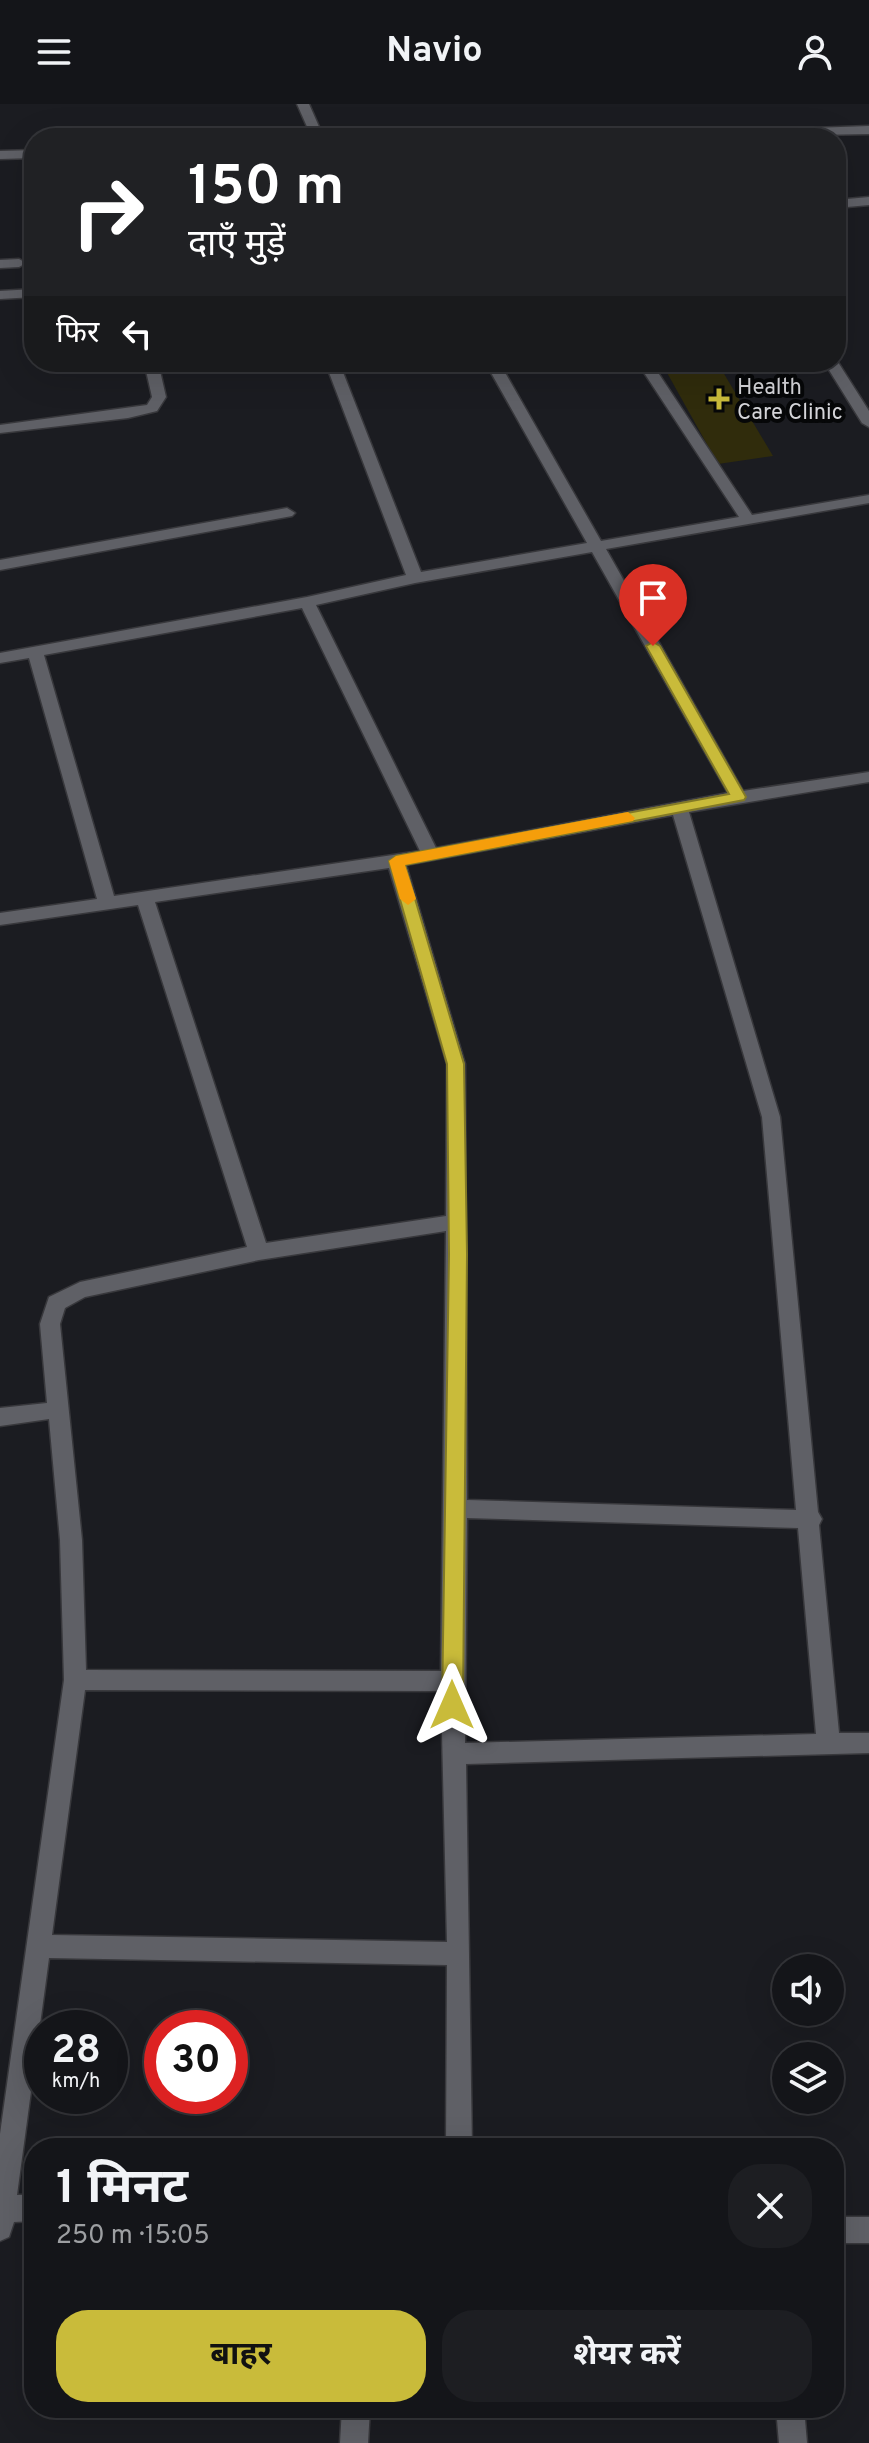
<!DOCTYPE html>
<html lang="hi">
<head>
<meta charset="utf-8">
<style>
	:root { --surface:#141519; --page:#1d1e22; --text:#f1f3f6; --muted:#9d9fa2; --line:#333438; --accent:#c9bb3a }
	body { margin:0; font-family:Overpass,"Noto Sans Devanagari",sans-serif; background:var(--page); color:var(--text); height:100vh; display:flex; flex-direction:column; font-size:30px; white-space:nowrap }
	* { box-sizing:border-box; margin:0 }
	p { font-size:26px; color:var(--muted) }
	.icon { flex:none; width:44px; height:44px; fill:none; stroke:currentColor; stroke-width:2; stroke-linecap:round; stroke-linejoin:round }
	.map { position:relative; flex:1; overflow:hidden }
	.sheet { position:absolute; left:24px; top:2034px; width:820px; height:280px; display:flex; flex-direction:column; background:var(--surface); border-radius:32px; box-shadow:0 8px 32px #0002,0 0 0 2px var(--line) }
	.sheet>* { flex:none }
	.banner { position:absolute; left:24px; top:24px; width:822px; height:244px; border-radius:32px; box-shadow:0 8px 32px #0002,0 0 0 2px var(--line); background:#202124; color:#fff; overflow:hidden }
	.buttons { position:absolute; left:772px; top:1850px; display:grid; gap:16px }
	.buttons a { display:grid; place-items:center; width:72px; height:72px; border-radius:50%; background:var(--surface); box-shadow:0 8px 32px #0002,0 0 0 2px var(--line); font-size:40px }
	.speed { position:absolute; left:24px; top:1906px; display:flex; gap:16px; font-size:40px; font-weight:700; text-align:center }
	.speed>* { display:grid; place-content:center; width:104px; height:104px; border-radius:50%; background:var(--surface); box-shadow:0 8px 32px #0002,0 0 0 2px var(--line); line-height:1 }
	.speed small { font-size:20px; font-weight:400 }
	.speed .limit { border:12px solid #d22; background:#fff; color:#111 }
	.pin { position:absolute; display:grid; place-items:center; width:68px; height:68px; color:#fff; margin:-82px -34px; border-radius:50% 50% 50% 0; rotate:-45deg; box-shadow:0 0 8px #0007 }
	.pin .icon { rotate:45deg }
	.me { position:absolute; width:88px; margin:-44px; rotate:0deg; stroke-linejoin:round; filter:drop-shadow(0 0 6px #0008) }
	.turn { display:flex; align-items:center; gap:28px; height:168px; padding:0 32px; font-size:36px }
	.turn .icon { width:104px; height:104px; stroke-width:2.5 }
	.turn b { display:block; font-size:56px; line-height:68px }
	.then { display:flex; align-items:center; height:76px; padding:0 32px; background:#0003; gap:16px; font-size:30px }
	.round { display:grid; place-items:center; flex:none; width:84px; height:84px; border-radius:32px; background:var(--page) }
	.head { display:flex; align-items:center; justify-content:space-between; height:136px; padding:0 32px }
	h1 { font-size:48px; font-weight:700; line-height:60px }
	.action { display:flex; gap:16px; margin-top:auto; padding:16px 32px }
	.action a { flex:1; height:92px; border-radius:32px; background:var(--accent); color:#111; font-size:32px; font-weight:700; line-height:92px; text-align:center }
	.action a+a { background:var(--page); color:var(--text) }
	header { display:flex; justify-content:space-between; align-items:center; height:104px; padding:0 32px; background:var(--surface); font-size:36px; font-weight:700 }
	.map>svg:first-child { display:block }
	.building { fill:#302c0c }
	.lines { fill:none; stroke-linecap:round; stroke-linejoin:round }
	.minor-casing { stroke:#38383c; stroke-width:3 }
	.tertiary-casing { stroke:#38383c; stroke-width:3 }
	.minor { fill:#5f6066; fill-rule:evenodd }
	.tertiary { fill:#5f6066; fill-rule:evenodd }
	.route { fill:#c9bb3a; stroke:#837a26; stroke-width:2 }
	.slow { fill:#f59e0b }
	.poi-dot { fill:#c9bb3a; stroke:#060708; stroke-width:3 }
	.labels { text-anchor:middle; stroke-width:8; stroke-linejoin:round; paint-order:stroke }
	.far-poi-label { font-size:22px; fill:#d5d5d9; stroke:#060708; text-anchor:start }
</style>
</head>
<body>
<header><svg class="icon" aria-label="menu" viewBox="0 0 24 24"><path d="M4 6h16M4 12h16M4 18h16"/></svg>Navio<svg class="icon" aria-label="person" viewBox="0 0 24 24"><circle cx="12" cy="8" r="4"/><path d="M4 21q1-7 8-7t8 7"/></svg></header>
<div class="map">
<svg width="869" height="2339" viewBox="0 0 869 2339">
	<rect width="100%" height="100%" fill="#1b1c21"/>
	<path class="building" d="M 661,258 L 717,258 L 773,352 L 718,360 Z"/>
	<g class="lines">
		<g class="minor-casing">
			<path id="minor" d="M 297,0 L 309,0 L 324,34 L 312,34 Z
				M 869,93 L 869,101 L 836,104 L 836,96 Z
				M 0,156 L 19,155 L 26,159 L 19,163 L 0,164 Z
				M 34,185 L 34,193 L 0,195 L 0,187 Z
				M 836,255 L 869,307 L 869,323 L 862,319 L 824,258 L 836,258 Z
				M 144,258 L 158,258 L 166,293 L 157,307 L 128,314 L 0,329 L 0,321 L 147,301 L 152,293 Z
				M 325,258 L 339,258 L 421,468 L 587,439 L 485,258 L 499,258 L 601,437 L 739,413 L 637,258 L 651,258 L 752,411 L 869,391 L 869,399 L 606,445 L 743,687 L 869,668 L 869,678 L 689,708 L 780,1013 L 818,1408 L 822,1415 L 819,1421 L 839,1629 L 869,1629 L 869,1649 L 466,1660 L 472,2044 L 446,2044 L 447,1861 L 49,1854 L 17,2091 L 34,2091 L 34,2117 L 14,2118 L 9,2133 L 0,2137 L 0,2030 L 64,1576 L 60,1436 L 49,1315 L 0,1322 L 0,1304 L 47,1299 L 40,1220 L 49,1193 L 80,1178 L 247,1143 L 138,801 L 0,821 L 0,809 L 97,795 L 29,554 L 0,559 L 0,549 L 307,493 L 406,471 ZM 592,448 L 728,689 L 436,744 L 316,501 L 415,479 ZM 302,504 L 420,747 L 114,792 L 44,551 ZM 673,711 L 762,1013 L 796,1406 L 467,1396 L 465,960 L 406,761 ZM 389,764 L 447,960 L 446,1112 L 266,1139 L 155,798 ZM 446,1127 L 441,1567 L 86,1566 L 82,1436 L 60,1220 L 65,1204 L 85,1193 L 259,1156 ZM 467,1414 L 798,1424 L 816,1630 L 465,1639 ZM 85,1586 L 441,1587 L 447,1838 L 52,1831 Z
				M 287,404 L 295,409 L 292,412 L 0,466 L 0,456 Z
				M 834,2113 L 869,2113 L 869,2139 L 834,2139 Z
				M 342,2304 L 370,2304 L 368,2339 L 340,2339 Z
				M 776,2304 L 804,2304 L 807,2339 L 779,2339 Z"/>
		</g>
		<g class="tertiary-casing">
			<path id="tertiary" d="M 869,22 L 869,30 L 642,34 L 648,30 Z
				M 34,46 L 34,54 L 0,55 L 0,47 Z"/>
		</g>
		<use href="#minor" class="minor"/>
		<use href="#tertiary" class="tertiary"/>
	</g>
	<path class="route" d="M 653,538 L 660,542 L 746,693 L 744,696 L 405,761 L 464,960 L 467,1150 L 463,1601 L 460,1608 L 452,1610 L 445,1608 L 442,1601 L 449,1150 L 447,960 L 389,757 L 396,752 L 729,690 L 646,542 Z"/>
	<path class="slow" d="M 628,708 L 635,714 L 633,717 L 405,761 L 416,795 L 408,801 L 400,795 L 389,757 L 396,752 Z"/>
	<path class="poi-dot" d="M715 283h8v8h8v8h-8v8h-8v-8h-8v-8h8z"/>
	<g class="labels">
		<g class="far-poi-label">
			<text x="737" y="290">Health<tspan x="737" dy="25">Care Clinic</tspan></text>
		</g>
	</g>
</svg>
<div class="buttons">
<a><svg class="icon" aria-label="sound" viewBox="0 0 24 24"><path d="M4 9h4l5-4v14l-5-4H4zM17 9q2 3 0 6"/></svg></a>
<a><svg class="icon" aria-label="layers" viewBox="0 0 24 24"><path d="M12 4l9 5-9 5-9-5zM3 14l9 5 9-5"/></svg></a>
</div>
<div class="speed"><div>28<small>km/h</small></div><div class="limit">30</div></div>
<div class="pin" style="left:653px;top:542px;background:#d93025"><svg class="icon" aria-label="arrive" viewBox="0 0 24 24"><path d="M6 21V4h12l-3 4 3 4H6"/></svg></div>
<svg class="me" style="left:452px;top:1601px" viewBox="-20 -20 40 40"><path d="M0-17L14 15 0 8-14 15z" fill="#c9bb3a" stroke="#fff" stroke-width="4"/></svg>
<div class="banner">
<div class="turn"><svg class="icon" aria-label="right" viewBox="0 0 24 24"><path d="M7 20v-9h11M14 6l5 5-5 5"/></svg><div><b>150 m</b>दाएँ मुड़ें</div></div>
<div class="then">फिर<svg class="icon" aria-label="left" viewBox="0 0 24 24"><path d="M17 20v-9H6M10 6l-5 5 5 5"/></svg></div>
</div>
<section class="sheet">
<div class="head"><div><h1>1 मिनट</h1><p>250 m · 15:05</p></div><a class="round"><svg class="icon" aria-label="close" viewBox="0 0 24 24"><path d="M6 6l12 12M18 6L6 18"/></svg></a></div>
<div class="action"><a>बाहर</a><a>शेयर करें</a></div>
</section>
</div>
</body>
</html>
